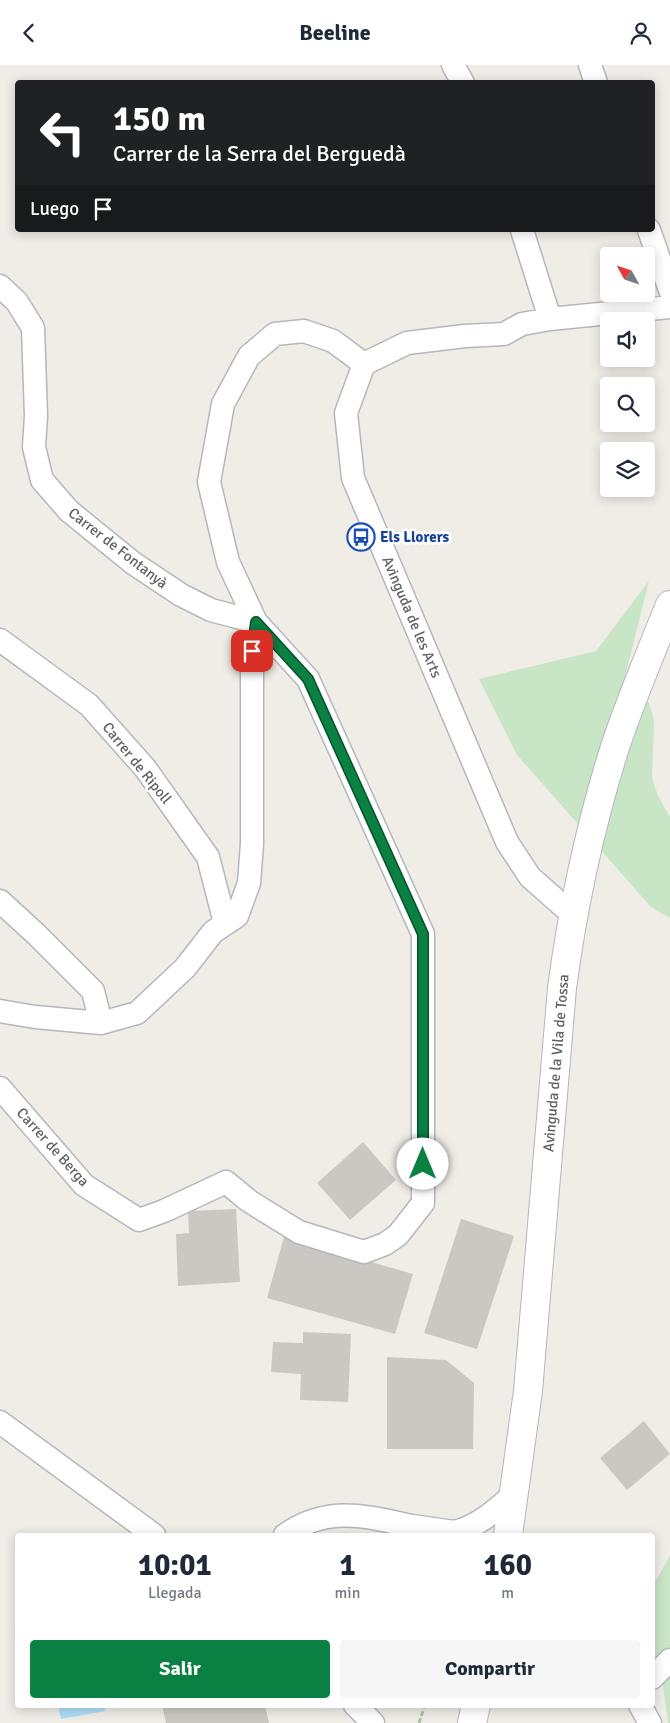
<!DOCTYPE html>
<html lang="es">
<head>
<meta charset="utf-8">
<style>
	:root { --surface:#fff; --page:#f6f6f7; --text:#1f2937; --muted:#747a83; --accent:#0b8043 }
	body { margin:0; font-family:Signika,sans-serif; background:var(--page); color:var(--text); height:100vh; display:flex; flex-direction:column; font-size:19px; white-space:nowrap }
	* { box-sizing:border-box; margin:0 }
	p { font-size:16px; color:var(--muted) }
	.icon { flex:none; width:28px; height:28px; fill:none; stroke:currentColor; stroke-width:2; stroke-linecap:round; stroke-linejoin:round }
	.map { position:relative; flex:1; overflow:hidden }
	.drawer { position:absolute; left:15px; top:1468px; width:640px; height:175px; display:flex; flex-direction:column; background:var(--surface); border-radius:5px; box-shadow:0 2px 12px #0003 }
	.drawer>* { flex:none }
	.hud { position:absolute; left:15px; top:15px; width:640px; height:152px; border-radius:5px; box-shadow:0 2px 12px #0003; background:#202124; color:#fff; overflow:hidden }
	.needle { width:32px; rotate:310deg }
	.buttons { position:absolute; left:600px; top:182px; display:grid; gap:10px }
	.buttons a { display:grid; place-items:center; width:55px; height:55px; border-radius:5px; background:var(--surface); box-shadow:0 2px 12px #0003; font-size:25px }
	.pin { position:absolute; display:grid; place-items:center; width:42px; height:42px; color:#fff; margin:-21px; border-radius:10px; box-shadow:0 2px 8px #0006 }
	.me { position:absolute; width:55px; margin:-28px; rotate:0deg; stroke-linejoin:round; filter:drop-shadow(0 0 4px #0008) }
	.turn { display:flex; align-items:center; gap:18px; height:105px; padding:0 15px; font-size:22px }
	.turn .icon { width:65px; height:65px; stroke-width:2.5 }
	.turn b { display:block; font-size:35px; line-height:42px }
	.then { display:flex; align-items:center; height:48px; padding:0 15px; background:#0003; gap:10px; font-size:19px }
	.eta { display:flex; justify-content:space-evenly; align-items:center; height:85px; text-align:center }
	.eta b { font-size:30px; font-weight:700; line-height:35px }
	.button { display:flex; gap:10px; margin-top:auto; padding:10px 15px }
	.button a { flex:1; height:58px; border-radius:5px; background:var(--accent); color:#fff; font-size:20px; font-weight:700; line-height:58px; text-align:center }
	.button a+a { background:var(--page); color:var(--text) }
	header { display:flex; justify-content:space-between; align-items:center; height:65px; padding:0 15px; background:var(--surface); font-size:22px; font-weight:700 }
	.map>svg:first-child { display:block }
	.green { fill:#c8e5c6 }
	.water { fill:#adddf9 }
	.building { fill:#cbc8c4 }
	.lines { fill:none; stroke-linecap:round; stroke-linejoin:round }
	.street-casing { stroke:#b4b7bb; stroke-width:25 }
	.secondary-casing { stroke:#b3b6bb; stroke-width:30 }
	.path { stroke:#a0c6a8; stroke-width:3; stroke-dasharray:5 2.5; stroke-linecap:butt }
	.street { stroke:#fff; stroke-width:22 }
	.secondary { stroke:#fff; stroke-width:28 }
	.route-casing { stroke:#07532c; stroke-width:12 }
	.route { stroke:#0b8043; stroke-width:9 }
	.labels { text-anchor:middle; stroke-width:5; stroke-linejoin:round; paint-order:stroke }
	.transit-label { font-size:15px; font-weight:bold; fill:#164399; stroke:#fff; text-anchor:start }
	.street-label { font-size:15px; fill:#5f6266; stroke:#fff }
</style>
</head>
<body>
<header><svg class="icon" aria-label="back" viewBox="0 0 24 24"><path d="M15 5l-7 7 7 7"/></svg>Beeline<svg class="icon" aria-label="person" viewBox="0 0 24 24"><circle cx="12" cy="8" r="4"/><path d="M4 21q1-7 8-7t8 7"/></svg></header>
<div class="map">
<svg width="670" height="1658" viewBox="0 0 670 1658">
	<rect width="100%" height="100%" fill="#f0ede7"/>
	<path class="green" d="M 649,516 L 625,612 L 639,624 L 649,638 L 654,655 L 652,712 L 658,731 L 670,752 L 670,853 L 651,842 L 517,690 L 479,614 L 596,586 Z
		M 670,1490 L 670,1658 L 668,1658 L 661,1605 L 653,1602 L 652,1523 Z"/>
	<path class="water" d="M 58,1640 L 104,1640 L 105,1646 L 61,1654 Z"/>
	<path class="building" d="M 363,1077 L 396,1115 L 350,1155 L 317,1118 Z
		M 236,1144 L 240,1217 L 178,1221 L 176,1169 L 189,1168 L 188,1146 Z
		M 461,1154 L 514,1171 L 477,1284 L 424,1268 Z
		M 284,1172 L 413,1209 L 395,1269 L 267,1233 Z
		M 303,1267 L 351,1269 L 348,1337 L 300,1335 L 301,1309 L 271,1307 L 273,1277 L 303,1278 Z
		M 387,1292 L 446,1295 L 474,1318 L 473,1384 L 387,1384 Z
		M 644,1356 L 670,1389 L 627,1425 L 600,1393 Z
		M 162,1640 L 265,1640 L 269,1658 L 166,1658 Z"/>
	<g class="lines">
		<g class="street-casing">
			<path id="street" d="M 453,0 L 463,18
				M 590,0 L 596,18
				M 522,165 L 550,254
				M 649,165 L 670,225
				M 0,221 L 17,237 L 33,263 L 36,351 L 34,382 L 42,415 L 69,446 L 133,498 L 181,530 L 211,545 L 256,557 L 308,614 L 423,869 L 423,1138 L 398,1170 L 385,1179 L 364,1187 L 299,1167 L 249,1136 L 226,1117 L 164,1146 L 139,1155 L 84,1120 L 0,1023
				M 0,575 L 89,640 L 145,703 L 208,792 L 225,858
				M 0,836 L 37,870 L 93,926 L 101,958
				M 573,850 L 530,812 L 507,777 L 353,413 L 346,348 L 364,299 L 407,278 L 465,271 L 504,269 L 522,259 L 550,254 L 670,242
				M 0,946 L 35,952 L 101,958 L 137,948 L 185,903 L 213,867 L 237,851 L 249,818 L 252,779 L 252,586 L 256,557 L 228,497 L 209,417 L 223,339 L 249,291 L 275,269 L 304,266 L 333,276 L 364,299
				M 0,1357 L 154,1470
				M 285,1470 C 328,1440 365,1451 412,1461 C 426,1463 440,1465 454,1467 C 478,1462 497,1444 514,1429
				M 652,1613 L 670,1595
				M 355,1640 L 373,1658
				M 640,1640 L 650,1658"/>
		</g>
		<g class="secondary-casing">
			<path id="secondary" d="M 508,1470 L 528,1326 L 562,923 C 573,841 590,761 615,682 C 631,634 651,587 670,540
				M 472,1658 L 476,1640"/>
		</g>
		<path class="path" d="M 419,1658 L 425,1640"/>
		<use href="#street" class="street"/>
		<use href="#secondary" class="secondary"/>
	</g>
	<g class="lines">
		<g class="route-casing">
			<path id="route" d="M 252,586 L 256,557 L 308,614 L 423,869 L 423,1099"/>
		</g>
		<use href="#route" class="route"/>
	</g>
	<defs>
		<g id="bus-ring" transform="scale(1.4375)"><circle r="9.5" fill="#fff" stroke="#1a4fb4" stroke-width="1.5"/><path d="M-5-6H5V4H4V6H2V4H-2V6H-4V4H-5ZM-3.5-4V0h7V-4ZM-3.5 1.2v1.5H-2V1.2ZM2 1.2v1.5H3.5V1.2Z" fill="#1a4fb4"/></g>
	</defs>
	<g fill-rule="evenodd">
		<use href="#bus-ring" x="361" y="472"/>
	</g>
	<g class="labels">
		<g class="transit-label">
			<text x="380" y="477">Els Llorers</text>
		</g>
		<g class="street-label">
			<text transform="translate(118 483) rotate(38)" y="5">Carrer de Fontanyà</text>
			<text transform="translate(412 552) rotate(67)" y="5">Avinguda de les Arts</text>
			<text transform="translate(137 698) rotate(51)" y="5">Carrer de Ripoll</text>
			<text transform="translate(556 998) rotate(-85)" y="5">Avinguda de la Vila de Tossa</text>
			<text transform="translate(53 1082) rotate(48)" y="5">Carrer de Berga</text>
		</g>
	</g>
</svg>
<div class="buttons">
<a><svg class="needle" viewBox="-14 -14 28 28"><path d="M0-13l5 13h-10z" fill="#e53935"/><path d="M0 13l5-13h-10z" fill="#747a83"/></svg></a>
<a><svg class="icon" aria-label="sound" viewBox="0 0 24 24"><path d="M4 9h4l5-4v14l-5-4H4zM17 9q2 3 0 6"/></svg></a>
<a><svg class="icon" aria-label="search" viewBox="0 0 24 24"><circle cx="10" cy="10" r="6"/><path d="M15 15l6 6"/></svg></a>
<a><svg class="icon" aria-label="layers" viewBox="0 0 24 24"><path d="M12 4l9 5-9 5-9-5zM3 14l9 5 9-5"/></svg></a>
</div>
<div class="pin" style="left:252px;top:586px;background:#d93025"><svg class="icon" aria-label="arrive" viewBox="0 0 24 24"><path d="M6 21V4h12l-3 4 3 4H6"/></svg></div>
<svg class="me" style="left:423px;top:1099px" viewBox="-20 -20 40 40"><circle r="19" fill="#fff"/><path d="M0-13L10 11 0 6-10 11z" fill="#0b8043"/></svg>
<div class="hud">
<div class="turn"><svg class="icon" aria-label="left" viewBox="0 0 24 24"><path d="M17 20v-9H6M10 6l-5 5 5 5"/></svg><div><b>150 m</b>Carrer de la Serra del Berguedà</div></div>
<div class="then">Luego<svg class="icon" aria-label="arrive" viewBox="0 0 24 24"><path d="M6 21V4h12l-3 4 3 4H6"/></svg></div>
</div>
<section class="drawer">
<div class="eta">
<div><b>10:01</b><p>Llegada</p></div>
<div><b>1</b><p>min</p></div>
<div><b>160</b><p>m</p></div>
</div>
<div class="button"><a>Salir</a><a>Compartir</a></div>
</section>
</div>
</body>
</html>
